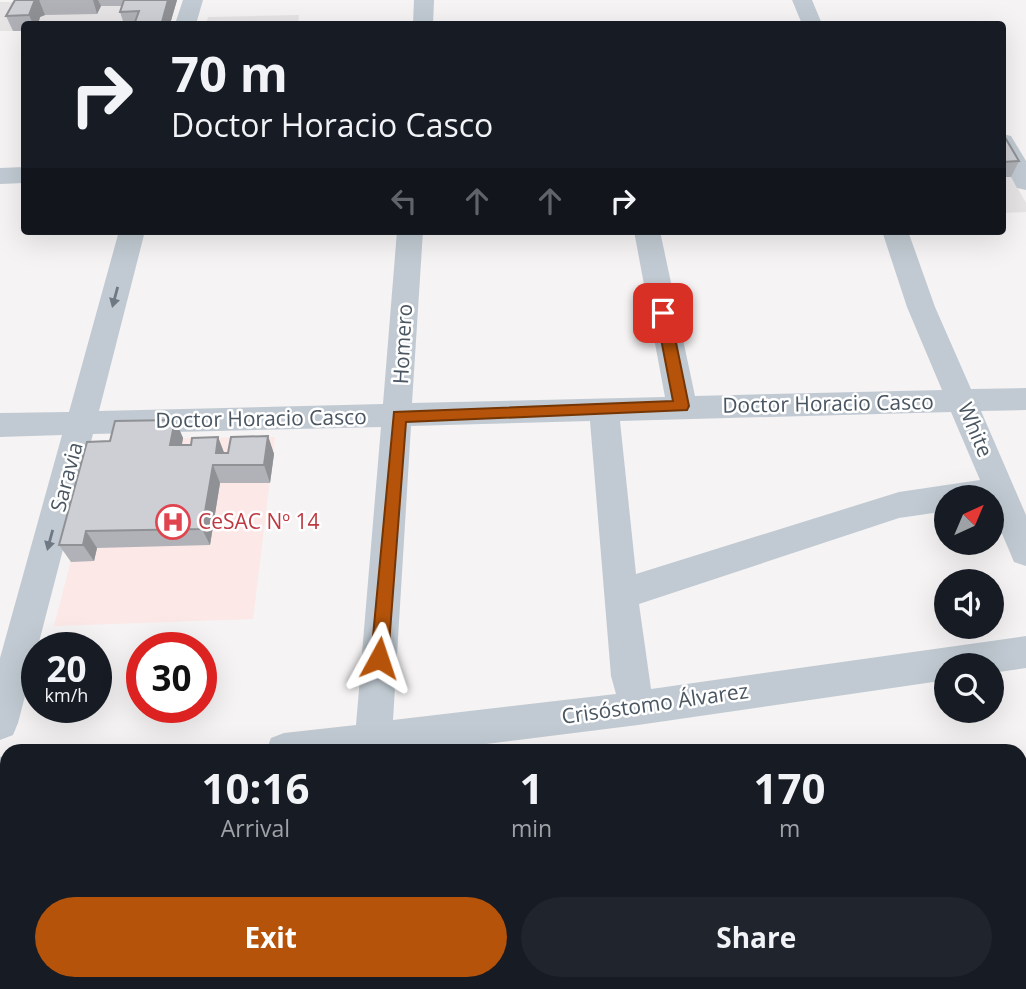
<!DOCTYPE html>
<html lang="en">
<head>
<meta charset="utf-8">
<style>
	:root { --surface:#171b24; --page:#20242c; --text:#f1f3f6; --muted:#9ea1a6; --accent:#b45309 }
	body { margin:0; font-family:"Open Sans",sans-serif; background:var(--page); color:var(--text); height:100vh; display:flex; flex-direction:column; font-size:26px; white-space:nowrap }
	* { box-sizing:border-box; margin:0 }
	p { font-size:23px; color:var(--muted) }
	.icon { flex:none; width:38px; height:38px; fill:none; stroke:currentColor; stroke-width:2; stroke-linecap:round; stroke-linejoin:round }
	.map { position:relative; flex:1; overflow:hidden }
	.drawer { position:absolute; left:0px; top:744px; width:1027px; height:247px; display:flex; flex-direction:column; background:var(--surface); border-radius:21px 21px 0 0; box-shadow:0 7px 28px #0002 }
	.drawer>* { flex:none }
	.guide { position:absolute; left:21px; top:21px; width:985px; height:214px; border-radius:7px; box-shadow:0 7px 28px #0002; background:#171b24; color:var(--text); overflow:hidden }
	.needle { width:46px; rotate:44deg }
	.tools { position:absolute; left:934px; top:485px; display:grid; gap:14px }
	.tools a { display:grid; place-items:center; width:70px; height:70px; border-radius:50%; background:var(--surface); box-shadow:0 7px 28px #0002; font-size:35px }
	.speed { position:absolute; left:21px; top:632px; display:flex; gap:14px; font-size:35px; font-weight:700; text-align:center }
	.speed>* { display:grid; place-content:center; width:91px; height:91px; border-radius:50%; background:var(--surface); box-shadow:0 7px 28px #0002; line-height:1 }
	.speed small { font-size:18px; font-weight:400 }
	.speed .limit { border:10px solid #d22; background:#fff; color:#111 }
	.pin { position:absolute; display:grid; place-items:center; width:60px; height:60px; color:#fff; margin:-30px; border-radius:14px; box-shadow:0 4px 10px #0006 }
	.me { position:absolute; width:77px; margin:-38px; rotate:5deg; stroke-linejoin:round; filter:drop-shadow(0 0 5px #0008) }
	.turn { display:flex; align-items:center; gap:24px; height:147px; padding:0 35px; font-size:32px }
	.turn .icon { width:91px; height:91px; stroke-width:2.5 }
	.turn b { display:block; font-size:49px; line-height:60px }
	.lanes { display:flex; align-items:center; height:66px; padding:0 35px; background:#0003; justify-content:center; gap:35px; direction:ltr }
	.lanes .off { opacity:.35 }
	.eta { display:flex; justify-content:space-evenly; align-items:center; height:119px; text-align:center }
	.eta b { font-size:42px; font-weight:700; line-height:49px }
	.button { display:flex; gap:14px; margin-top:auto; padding:14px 35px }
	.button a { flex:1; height:80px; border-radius:42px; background:var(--accent); color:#fff; font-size:28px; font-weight:700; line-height:80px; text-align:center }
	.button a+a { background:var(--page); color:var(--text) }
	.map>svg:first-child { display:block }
	.education { fill:#e6e4e5 }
	.medical { fill:#fce8e6 }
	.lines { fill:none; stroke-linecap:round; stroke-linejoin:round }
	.minor { fill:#c1cad2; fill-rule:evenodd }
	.wall { fill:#b0b2b7 }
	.shaded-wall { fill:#909195 }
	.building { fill:#cdcfd5; stroke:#909195; stroke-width:2 }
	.oneway { fill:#6e7983 }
	.route { fill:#b45309; stroke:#753606; stroke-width:2 }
	.labels { text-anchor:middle; stroke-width:5; stroke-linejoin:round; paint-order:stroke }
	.street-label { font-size:21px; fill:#4a5661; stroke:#fff }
	.health-label { font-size:21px; fill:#be3a42; stroke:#fff; text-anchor:start }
</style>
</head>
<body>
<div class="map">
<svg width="1026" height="989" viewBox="0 0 1026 989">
	<rect width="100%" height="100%" fill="#f5f3f3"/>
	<path class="education" d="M 177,0 L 170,24 L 24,24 L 24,31 L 0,31 L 0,2 Z
		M 299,15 L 298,24 L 206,24 L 208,17 Z
		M 1003,162 L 1026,203 L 1026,212 L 1003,213 Z"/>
	<path class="medical" d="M 275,437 L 253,619 L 54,626 L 99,453 L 118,439 Z"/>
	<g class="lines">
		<path class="minor" d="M 183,0 L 203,0 L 196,24 L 175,24 Z
			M 414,0 L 434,0 L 433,24 L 413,24 Z
			M 792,0 L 812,0 L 822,24 L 802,24 Z
			M 1003,134 L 1011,136 L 1026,161 L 1026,190 L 1017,188 L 1003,162 Z
			M 24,167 L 24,183 L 0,184 L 0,168 Z
			M 119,231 L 145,231 L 99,411 L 383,404 L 397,231 L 423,231 L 412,403 L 665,397 L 634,231 L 660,231 L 695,396 L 942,390 L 907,307 L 882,231 L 908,231 L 935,307 L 971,389 L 1026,388 L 1026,410 L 981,411 L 1026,515 L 1026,566 L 1014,562 L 992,510 L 992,497 L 947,497 L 947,511 L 899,518 L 639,604 L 651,689 L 1026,636 L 1026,668 L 992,673 L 992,665 L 947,665 L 947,680 L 638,725 L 431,751 L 266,751 L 271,738 L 284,733 L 356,725 L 381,427 L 93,434 L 18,723 L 13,735 L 0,740 L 0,658 L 62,435 L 0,437 L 0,413 L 69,412 ZM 951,412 L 980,480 L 899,492 L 636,574 L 620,421 ZM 590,421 L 611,676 L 616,694 L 393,720 L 411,426 Z
			M 0,757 L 7,757 L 7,793 L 0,793 Z
			M 7,976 L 7,984 L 54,984 L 52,989 L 2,989 Z
			M 351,984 L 393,984 L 393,989 L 351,989 Z"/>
	</g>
	<path class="wall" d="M 15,0 L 177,0 L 170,24 L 124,24 L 120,12 L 122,6 L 101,6 L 97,14 L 45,15 L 40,17 L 38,24 L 24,24 L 24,31 L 13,31 L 6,16 Z
		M 1003,134 L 1019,161 L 1011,177 L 1003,177 Z
		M 175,420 L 183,438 L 182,445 L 191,445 L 218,437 L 224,453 L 228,453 L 268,436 L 274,454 L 270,483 L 220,483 L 210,545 L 97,548 L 94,561 L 71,562 L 59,545 L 110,441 Z"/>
	<path class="shaded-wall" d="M 39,0 L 45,15 L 40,17 L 38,24 L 33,24 L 29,15 L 34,2 Z
		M 93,0 L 98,0 L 101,6 L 97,14 Z
		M 168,0 L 177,0 L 170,24 L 163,24 L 162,22 Z
		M 175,420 L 183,438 L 178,463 L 170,445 Z
		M 268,436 L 274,454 L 270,483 L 264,465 Z
		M 218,437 L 225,455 L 216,453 Z
		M 213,465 L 220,483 L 210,545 L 202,529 Z
		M 86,531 L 97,548 L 94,561 L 83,545 Z"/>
	<path class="building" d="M 15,0 L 39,0 L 34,2 L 29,15 L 6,16 Z
		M 124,0 L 168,0 L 162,22 L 135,22 L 139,11 L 120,12 Z
		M 1003,134 L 1019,161 L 1003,162 Z
		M 175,420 L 170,445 L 191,445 L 192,438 L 218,437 L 216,453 L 228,453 L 231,437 L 268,436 L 264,465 L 213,465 L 202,529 L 86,531 L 83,545 L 59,545 L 87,442 L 110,441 L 115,421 Z"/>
	<defs><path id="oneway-solid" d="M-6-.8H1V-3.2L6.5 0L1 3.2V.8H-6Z" transform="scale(1.75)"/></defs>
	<g class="oneway">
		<use href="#oneway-solid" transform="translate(115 297) rotate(105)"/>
		<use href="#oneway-solid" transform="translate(50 540) rotate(105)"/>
	</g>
	<path class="route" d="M 663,308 L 670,313 L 689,406 L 687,410 L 406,422 L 388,658 L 386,664 L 379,666 L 373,664 L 371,658 L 394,412 L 673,401 L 656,313 Z"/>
	<defs>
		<g id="hospital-ring" transform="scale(1.75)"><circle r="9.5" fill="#fff" stroke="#e0444e" stroke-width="1.5"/><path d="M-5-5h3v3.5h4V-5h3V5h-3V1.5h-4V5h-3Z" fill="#e0444e"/></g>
	</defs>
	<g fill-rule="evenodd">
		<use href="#hospital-ring" x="173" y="522"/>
	</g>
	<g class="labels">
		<g class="street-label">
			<text transform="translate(403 344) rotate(-87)" y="7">Homero</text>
			<text transform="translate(828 404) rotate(-1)" y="7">Doctor Horacio Casco</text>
			<text transform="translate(261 419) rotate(-1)" y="7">Doctor Horacio Casco</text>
			<text transform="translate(975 430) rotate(67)" y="7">White</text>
			<text transform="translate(67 477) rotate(-75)" y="7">Saravia</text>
			<text transform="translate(655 704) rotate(-8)" y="7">Crisóstomo Álvarez</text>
		</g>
		<g class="health-label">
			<text x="198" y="529">CeSAC Nº 14</text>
		</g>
	</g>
</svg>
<div class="tools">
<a><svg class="needle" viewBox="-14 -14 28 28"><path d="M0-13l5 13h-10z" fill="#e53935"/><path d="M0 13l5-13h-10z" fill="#9ea1a6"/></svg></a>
<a><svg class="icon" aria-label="sound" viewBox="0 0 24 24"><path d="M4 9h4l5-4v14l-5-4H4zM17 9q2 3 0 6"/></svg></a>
<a><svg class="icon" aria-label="search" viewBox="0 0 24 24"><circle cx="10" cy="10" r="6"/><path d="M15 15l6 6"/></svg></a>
</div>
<div class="speed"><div>20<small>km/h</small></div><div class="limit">30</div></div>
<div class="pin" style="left:663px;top:313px;background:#d93025"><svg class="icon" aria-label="arrive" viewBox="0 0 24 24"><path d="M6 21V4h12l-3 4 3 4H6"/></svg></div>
<svg class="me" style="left:379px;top:658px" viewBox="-20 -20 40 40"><path d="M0-17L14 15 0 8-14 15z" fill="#b45309" stroke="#fff" stroke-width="4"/></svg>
<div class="guide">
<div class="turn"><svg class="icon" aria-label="right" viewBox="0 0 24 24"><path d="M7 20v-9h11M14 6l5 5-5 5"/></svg><div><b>70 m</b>Doctor Horacio Casco</div></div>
<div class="lanes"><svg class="icon off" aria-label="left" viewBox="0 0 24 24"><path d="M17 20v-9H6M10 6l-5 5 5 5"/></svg><svg class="icon off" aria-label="ahead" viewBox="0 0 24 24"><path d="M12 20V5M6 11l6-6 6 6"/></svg><svg class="icon off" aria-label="ahead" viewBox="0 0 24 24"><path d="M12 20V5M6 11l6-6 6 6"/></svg><svg class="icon" aria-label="right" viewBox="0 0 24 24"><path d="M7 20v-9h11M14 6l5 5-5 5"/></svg></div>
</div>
<section class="drawer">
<div class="eta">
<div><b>10:16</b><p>Arrival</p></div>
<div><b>1</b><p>min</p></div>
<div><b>170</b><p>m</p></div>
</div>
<div class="button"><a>Exit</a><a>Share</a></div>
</section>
</div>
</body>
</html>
